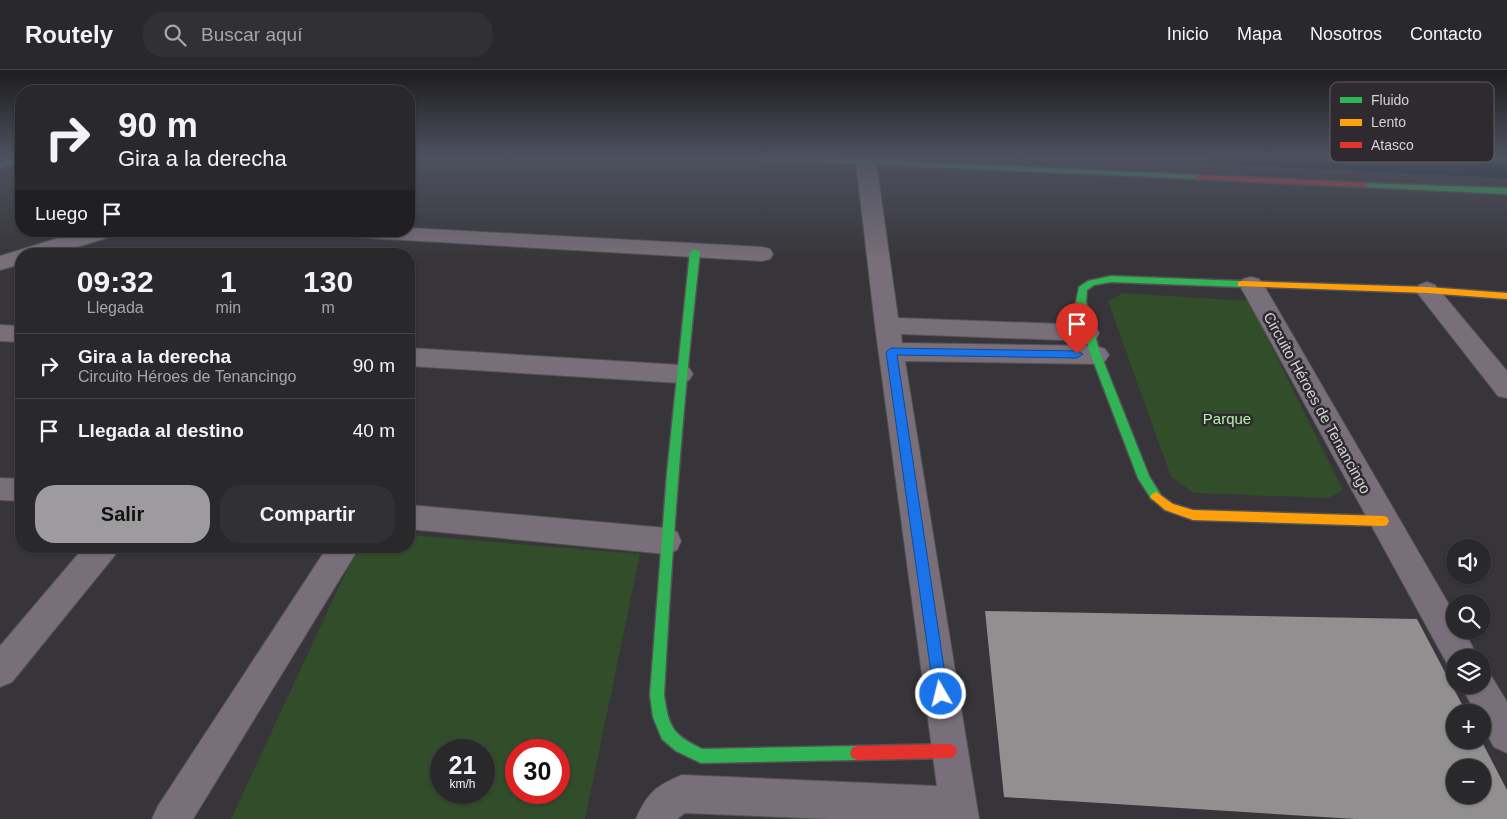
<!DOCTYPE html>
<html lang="es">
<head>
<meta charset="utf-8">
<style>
	:root { --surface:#29282b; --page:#313033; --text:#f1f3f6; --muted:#a5a6a9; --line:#454447; --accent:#9e9b9f }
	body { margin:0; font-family:Helvetica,sans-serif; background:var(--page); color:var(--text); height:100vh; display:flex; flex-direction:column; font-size:19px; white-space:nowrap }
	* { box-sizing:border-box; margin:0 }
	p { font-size:16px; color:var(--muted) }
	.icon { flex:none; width:28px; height:28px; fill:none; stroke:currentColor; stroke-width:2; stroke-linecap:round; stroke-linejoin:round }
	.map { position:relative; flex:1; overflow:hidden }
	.drawer { position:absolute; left:15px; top:178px; width:400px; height:305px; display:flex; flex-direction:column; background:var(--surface); border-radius:20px; box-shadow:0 1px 4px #0004,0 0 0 1px var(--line) }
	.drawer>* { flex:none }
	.banner { position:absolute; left:15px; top:15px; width:400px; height:152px; border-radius:20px; box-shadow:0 1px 4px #0004,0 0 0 1px var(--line); background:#29282b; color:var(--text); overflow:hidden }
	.tools { position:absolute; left:1446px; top:469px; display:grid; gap:10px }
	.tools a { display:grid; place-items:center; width:45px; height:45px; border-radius:50%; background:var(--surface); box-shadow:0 1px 4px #0004,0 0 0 1px var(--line); font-size:25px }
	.speed { position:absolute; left:430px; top:669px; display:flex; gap:10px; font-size:25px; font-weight:700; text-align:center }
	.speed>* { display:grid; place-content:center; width:65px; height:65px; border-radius:50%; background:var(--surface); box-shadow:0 1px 4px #0004,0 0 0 1px var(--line); line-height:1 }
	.speed small { font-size:12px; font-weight:400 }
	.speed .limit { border:8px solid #d22; background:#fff; color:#111 }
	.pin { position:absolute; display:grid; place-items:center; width:42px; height:42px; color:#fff; margin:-51px -21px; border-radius:50% 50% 50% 0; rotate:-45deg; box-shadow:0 0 5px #0007 }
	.pin .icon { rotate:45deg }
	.me { position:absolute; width:55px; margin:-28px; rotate:352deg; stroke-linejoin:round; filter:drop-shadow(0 0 4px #0008) }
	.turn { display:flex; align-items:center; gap:18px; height:105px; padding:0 20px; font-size:22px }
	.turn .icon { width:65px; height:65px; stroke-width:2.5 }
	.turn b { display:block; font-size:35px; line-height:42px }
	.then { display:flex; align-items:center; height:48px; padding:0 20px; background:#0003; gap:10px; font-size:19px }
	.eta { display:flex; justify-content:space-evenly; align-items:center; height:85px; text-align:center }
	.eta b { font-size:30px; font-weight:600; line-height:35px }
	.action { display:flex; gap:10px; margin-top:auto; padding:10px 20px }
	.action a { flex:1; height:58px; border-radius:20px; background:var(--accent); color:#111; font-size:20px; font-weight:600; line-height:58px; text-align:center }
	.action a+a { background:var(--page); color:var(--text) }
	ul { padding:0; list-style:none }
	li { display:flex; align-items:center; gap:15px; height:65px; padding:0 20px; border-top:1px solid var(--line) }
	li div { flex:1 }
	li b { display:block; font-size:19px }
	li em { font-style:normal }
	header { display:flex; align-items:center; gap:30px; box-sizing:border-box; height:70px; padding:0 25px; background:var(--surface); border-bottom:1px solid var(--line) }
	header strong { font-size:24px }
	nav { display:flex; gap:28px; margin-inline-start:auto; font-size:18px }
	.search { width:350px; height:45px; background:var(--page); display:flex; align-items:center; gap:12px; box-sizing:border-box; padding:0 18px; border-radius:20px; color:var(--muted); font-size:19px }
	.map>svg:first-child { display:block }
	.green { fill:#324d29; fill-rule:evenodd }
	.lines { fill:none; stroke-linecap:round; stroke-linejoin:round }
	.canal { fill:#051d2f; fill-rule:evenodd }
	.building { fill:#928f90; fill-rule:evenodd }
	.street-casing { stroke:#535254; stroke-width:2 }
	.fast-casing { stroke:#535254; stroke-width:3 }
	.slow-casing { stroke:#535254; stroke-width:3 }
	.jam-casing { stroke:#535254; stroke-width:3 }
	.street { fill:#786f7a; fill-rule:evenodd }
	.fast { fill:#30b455; fill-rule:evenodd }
	.slow { fill:#ff9f0a; fill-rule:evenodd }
	.jam { fill:#e5322d; fill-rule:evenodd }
	.route { fill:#1a73e8; stroke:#114b97 }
	.labels { text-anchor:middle; stroke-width:5; stroke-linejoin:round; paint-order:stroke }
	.street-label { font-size:15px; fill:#d5d2d6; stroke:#2e2a30 }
	.park-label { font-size:15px; fill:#b7f0a7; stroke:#2e2a30 }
	.key { fill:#2e2a30; stroke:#605c62; stroke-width:1 }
	.key-label { font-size:14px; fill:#d5d2d6 }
</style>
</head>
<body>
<header>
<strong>Routely</strong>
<div class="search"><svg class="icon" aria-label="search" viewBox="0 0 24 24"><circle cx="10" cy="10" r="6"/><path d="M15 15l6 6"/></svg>Buscar aquí</div>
<nav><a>Inicio</a><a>Mapa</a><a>Nosotros</a><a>Contacto</a></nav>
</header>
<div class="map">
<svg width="1507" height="749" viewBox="0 0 1507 749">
	<rect width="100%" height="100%" fill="#373539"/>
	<path class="green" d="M 1123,223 L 1249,231 L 1343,420 L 1329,428 L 1194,423 L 1171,407 L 1108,231 Z
		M 409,465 L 640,484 L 585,749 L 231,749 L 358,476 L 409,476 ZM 441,680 L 484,680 L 484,722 L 441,722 ZM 516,680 L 559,680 L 559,722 L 516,722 Z"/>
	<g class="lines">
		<path class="canal" d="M 1207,87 L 1361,87 L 1507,94 L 1507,108 L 1219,94 L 1211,92 Z"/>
	</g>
	<path class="building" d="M 985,541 L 1417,549 L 1466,642 L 1455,642 L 1455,670 L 1481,670 L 1507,720 L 1507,749 L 1355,749 L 1004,727 ZM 1455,698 L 1482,698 L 1482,725 L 1455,725 Z"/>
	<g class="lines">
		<g class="street-casing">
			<path id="street" d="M 869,87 L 873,88 L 876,92 L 898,248 L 1087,255 L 1096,257 L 1099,263 L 1096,269 L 1087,271 L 901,264 L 902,273 L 1096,276 L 1105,279 L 1109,285 L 1105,291 L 1096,294 L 905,291 L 979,749 L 828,749 L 685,743 L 677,749 L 636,749 C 647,723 656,716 682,705 L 937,716 L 875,255 L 856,92 L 859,88 Z
				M 409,158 L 762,177 L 770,179 L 773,184 L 770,189 L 762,191 L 352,167 L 344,166 L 341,161 L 409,161 Z
				M 81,161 L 116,161 L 113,166 L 54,184 L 21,184 L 21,194 L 0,200 L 0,186 Z
				M 1251,207 L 1259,209 L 1263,214 L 1455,545 L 1455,560 L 1464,560 L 1478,588 L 1455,588 L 1455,601 L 1450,599 L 1239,214 L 1243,209 Z
				M 1427,212 L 1435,215 L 1507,301 L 1507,328 L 1498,326 L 1419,225 L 1415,220 L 1419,215 Z
				M 0,255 L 21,256 L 21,272 L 0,271 Z
				M 409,278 L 680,295 L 689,298 L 693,304 L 689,310 L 680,313 L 409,296 Z
				M 0,408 L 21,409 L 21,431 L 0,430 Z
				M 409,435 L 666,458 L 677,462 L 681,471 L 677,480 L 666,484 L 409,459 Z
				M 85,476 L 119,476 L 115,485 L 12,612 L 0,617 L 0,576 Z
				M 328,476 L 360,476 L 193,749 L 152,749 L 158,736 Z
				M 1482,601 L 1490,604 L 1507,632 L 1507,683 L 1494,677 L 1482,656 L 1482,642 L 1475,642 L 1461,615 L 1482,615 Z"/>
		</g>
		<g class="fast-casing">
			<path id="fast" d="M 755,87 L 809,87 L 1199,105 L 1203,107 L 1199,109 L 759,89 Z
				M 21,89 L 21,93 L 0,97 L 0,93 Z
				M 1361,113 L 1507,118 L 1507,124 L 1364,117 L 1360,115 Z
				M 695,179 L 700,182 C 683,329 672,477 664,625 C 669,658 672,664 702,679 L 857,676 L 862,678 L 864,683 L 862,688 L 857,690 L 701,693 L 676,681 L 662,669 L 653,647 L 650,625 L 667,403 L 690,182 Z
				M 1111,206 L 1241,211 L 1246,214 L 1241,217 L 1111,212 L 1094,215 L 1087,220 L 1086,232 L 1099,280 L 1149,406 L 1162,427 L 1160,430 L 1152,430 L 1138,408 L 1089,280 L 1076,232 L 1079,217 L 1088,211 Z"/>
		</g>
		<g class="slow-casing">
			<path id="slow" d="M 1241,211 L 1427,217 L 1507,223 L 1507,229 L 1427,223 L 1238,216 L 1238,212 Z
				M 1156,422 L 1173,434 L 1193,440 L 1383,446 L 1387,447 L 1389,451 L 1387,455 L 1383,456 L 1193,450 L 1165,440 L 1150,427 L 1152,424 Z"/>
		</g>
		<g class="jam-casing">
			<path id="jam" d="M 1196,105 L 1364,113 L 1368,115 L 1364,117 L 1199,109 L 1195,107 Z
				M 950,674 L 955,676 L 957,681 L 955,686 L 950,688 L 857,690 L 852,688 L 850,683 L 852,678 L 857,676 Z"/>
		</g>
		<use href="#street" class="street"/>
		<use href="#fast" class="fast"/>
		<use href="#slow" class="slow"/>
		<use href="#jam" class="jam"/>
	</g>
	<linearGradient id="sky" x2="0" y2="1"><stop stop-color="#1e1d1f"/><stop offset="0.45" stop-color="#4d515f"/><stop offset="1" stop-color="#4d515f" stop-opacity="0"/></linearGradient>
	<rect width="1507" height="192" fill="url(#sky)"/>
	<path class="route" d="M 891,278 L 1077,281 L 1083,284 L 1077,288 L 897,285 L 948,624 L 946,628 L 941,630 L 936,628 L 934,624 L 886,282 Z"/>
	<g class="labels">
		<g class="street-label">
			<text transform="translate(1317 333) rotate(61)" y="5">Circuito Héroes de Tenancingo</text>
		</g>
		<g class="park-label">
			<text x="1227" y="354">Parque</text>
		</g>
	</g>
	<rect x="1330" y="12" width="164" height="80" rx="8" class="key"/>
	<rect x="1340" y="27" width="22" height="6" fill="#30b455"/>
	<rect x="1340" y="49" width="22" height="7" fill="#ff9f0a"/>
	<rect x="1340" y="72" width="22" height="6" fill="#e5322d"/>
	<g class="key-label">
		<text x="1371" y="35">Fluido</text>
		<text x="1371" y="57">Lento</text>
		<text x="1371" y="80">Atasco</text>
	</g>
</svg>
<div class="tools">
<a><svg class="icon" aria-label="sound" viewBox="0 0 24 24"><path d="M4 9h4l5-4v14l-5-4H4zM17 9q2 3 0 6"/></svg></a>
<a><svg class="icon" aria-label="search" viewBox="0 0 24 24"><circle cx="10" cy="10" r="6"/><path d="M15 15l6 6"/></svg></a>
<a><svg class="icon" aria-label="layers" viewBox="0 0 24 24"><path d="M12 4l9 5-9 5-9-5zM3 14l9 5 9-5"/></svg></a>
<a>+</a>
<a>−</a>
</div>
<div class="speed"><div>21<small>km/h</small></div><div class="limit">30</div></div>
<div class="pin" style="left:1077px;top:284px;background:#d93025"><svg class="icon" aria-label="arrive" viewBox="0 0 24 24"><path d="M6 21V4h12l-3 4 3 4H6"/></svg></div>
<svg class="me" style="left:941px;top:624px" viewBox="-20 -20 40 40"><circle r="17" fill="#1a73e8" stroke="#fff" stroke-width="3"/><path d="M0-11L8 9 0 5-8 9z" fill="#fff"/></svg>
<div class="banner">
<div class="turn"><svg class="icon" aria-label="right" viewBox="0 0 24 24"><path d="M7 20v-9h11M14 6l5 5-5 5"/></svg><div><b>90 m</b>Gira a la derecha</div></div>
<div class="then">Luego<svg class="icon" aria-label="arrive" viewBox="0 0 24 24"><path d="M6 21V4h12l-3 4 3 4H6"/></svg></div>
</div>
<section class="drawer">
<div class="eta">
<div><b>09:32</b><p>Llegada</p></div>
<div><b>1</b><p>min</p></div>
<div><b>130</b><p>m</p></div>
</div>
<ul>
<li><svg class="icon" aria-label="right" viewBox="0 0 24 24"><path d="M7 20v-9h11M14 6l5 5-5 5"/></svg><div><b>Gira a la derecha</b><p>Circuito Héroes de Tenancingo</p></div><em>90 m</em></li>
<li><svg class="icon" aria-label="arrive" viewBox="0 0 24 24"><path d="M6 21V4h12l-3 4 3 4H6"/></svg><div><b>Llegada al destino</b></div><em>40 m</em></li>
</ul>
<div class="action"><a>Salir</a><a>Compartir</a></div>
</section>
</div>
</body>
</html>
